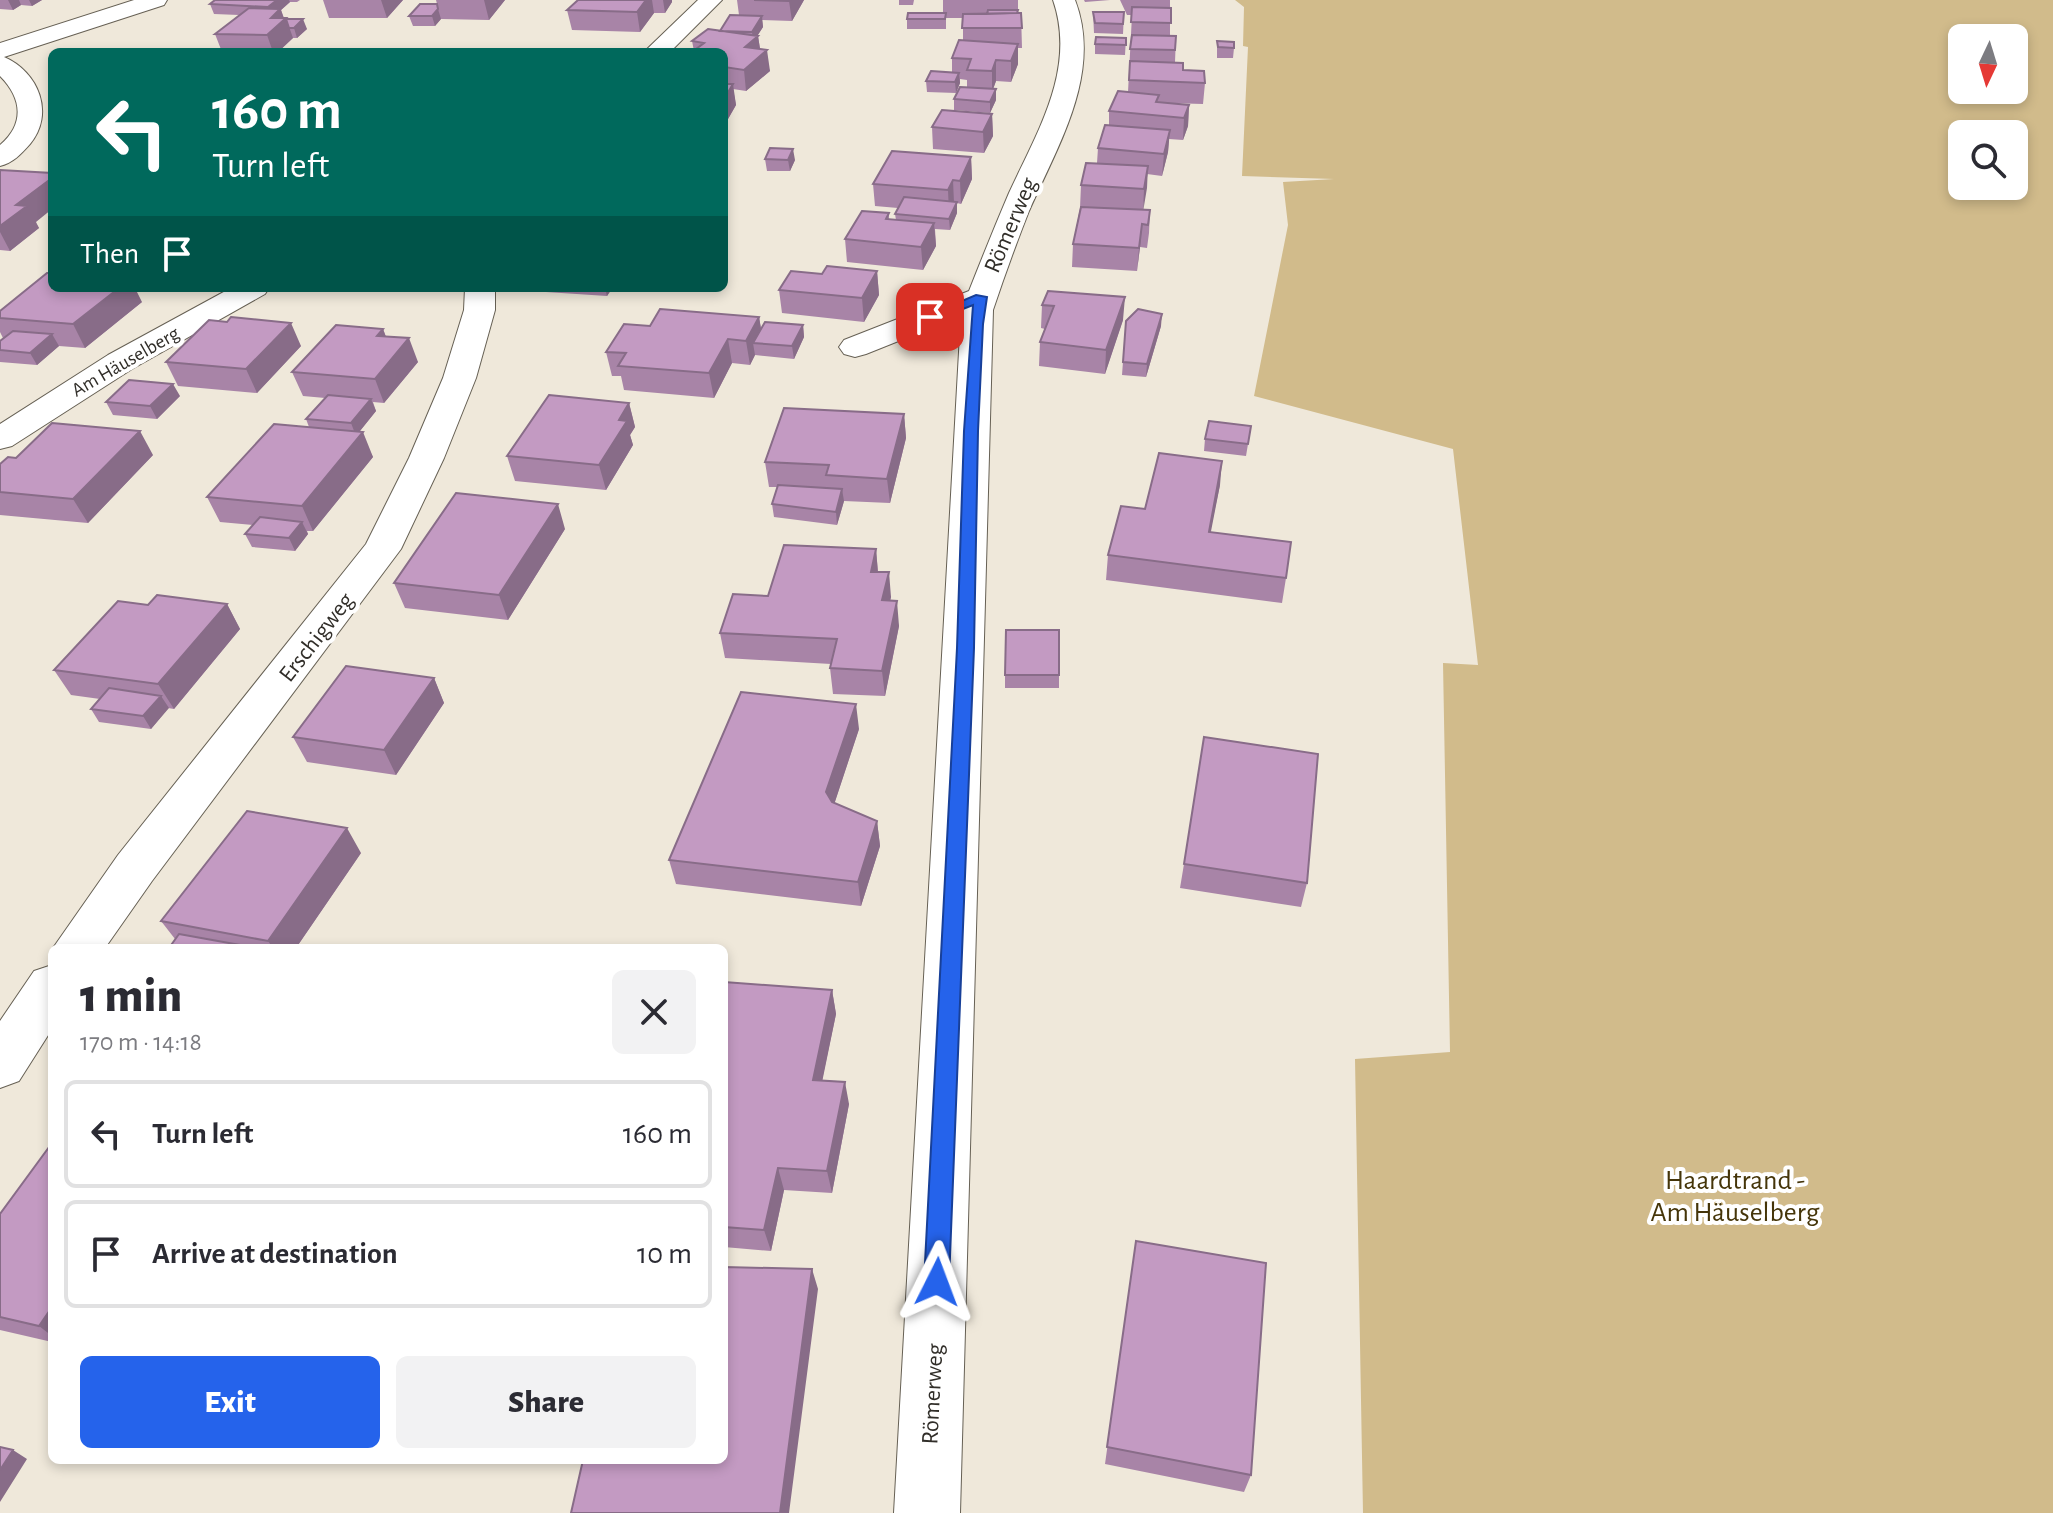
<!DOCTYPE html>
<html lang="en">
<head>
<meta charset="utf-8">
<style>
	:root { --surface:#fff; --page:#f2f2f3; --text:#2b2b33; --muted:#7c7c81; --line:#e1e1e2; --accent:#2563eb }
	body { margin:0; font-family:"Alegreya Sans",sans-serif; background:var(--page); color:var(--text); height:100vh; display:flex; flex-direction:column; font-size:30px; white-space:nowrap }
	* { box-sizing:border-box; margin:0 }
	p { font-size:26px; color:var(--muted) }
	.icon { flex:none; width:44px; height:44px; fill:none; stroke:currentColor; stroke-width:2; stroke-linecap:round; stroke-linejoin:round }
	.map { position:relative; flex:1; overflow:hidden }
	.panel { position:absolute; left:48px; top:944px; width:680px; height:520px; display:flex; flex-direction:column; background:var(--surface); border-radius:12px; box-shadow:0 4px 12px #0003 }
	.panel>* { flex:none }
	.hud { position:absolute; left:48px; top:48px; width:680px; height:244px; border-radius:12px; box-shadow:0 4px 12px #0003; background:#00695c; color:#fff; overflow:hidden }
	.needle { width:52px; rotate:184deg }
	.buttons { position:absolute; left:1948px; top:24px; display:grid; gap:16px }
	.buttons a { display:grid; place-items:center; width:80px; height:80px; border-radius:12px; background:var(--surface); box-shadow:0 4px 12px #0003; font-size:40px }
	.pin { position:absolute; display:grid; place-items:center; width:68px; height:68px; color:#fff; margin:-34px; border-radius:16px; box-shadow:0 4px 12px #0006 }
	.me { position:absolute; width:88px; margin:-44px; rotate:3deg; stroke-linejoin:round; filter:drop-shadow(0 0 6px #0008) }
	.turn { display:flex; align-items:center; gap:28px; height:168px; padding:0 32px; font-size:36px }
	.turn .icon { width:104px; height:104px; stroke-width:2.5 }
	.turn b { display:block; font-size:56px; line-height:68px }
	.then { display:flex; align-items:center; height:76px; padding:0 32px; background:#0003; gap:16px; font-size:30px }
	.round { display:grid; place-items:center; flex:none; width:84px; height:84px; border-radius:12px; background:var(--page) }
	.summary { display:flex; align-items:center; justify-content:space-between; height:136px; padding:0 32px }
	h1 { font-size:48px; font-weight:800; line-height:60px }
	.action { display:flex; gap:16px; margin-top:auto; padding:16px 32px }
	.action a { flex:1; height:92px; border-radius:12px; background:var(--accent); color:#fff; font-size:32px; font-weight:800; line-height:92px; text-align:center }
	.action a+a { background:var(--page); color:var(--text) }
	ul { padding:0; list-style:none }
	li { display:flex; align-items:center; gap:24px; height:108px; margin:0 16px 12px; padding:0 16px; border:4px solid var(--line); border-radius:12px }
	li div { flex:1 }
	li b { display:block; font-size:30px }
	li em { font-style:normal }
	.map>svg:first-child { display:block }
	.green { fill:#d1bb8b; fill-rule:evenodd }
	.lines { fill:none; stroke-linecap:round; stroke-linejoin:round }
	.minor-casing { stroke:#666054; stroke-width:2 }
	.minor { fill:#fff; fill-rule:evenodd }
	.wall { fill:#a884a7 }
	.shaded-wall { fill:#886c88 }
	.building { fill:#c39ac2; stroke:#886c88; stroke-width:2 }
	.route { fill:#2563eb; stroke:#184099; stroke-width:2 }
	.labels { text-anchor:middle; stroke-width:8; stroke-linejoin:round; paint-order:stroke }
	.far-street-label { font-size:20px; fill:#312e29; stroke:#fff }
	.street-label { font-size:24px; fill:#312e29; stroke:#fff }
	.near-park-label { font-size:28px; fill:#453509; stroke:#fff }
</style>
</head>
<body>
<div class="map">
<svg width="2053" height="1513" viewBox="0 0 2053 1513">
	<rect width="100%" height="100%" fill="#efe8da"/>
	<path class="green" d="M 1235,0 L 2053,0 L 2053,1513 L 1363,1513 L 1355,1059 L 1450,1052 L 1443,663 L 1478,665 L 1453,449 L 1254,396 L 1288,225 L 1283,182 L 1334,179 L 1242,176 L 1248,47 L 1243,46 L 1244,7 ZM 2014,38 L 2014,90 L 1962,90 L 1962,38 ZM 2014,134 L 2014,186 L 1962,186 L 1962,134 Z"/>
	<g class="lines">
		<g class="minor-casing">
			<path id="minor" d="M 134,0 L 167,0 L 164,5 L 4,57 C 39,72 55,114 30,144 C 21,154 13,163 0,166 L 0,145 C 25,124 22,98 0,76 L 0,43 Z
				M 698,0 L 722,0 L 670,52 L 644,52 Z
				M 1053,0 L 1075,0 C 1103,73 1058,145 1029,211 C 1016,244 1004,277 993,310 L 960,1513 L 894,1513 L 961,316 L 866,354 L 855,357 L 844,354 L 839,347 L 844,340 L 969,291 C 982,258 995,226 1009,193 C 1037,132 1077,69 1053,0 Z
				M 231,288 L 269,288 L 265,294 L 132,369 L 12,446 L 0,449 L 0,424 L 108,355 Z
				M 465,288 L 495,288 L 495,310 L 476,378 L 444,458 L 401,549 L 152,881 L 105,948 L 53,948 L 118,855 L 366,544 L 409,458 L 443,378 L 464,310 Z
				M 52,965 L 52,1029 L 19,1081 L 0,1088 L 0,1021 L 34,971 Z"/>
		</g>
		<use href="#minor" class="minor"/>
	</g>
	<path class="wall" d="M 0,0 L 42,0 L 32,6 L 21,5 L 13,10 L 0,9 Z
		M 215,0 L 300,0 L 297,2 L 290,2 L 281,10 L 284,18 L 307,29 L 297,38 L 293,38 L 278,52 L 222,52 L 215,34 L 239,15 L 214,14 L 210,4 Z
		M 323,0 L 403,0 L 387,18 L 329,18 Z
		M 436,0 L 505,0 L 489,20 L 441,19 L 435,26 L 413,26 L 409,16 L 437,4 Z
		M 578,0 L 672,0 L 672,2 L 665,13 L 654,13 L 640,32 L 572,30 L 567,10 Z
		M 737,0 L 804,0 L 792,21 L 762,20 L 763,27 L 757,36 L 758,36 L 760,49 L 770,71 L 746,91 L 733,89 L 736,105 L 724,126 L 724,52 L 694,51 L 692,41 L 720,31 L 739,15 Z
		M 899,0 L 914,0 L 913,5 L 899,5 Z
		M 943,0 L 1018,0 L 1018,13 L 1021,13 L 1022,48 L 1018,48 L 1018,64 L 1011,82 L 996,81 L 993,89 L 996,89 L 996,100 L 990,113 L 954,110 L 954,99 L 967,87 L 967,80 L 960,79 L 960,83 L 956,93 L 927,92 L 926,81 L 952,72 L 952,58 L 963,41 L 963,18 L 946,18 L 946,29 L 907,29 L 907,19 L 943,13 Z
		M 1084,0 L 1110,0 L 1085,2 Z
		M 1120,0 L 1170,0 L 1170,36 L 1176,36 L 1175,62 L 1183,70 L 1205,83 L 1203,104 L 1168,103 L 1189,105 L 1188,126 L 1183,140 L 1169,139 L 1168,152 L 1162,176 L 1147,174 L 1143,210 L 1150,210 L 1149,233 L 1147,248 L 1140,247 L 1137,271 L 1072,267 L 1073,244 L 1080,208 L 1081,185 L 1097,163 L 1098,148 L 1109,125 L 1109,111 L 1128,92 L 1132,15 L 1127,15 Z
		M 1093,12 L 1124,12 L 1123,34 L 1094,33 Z
		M 1126,38 L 1125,55 L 1095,54 L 1095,44 Z
		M 1217,41 L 1234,48 L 1233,58 L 1217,58 Z
		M 992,114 L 993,136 L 984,153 L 933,149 L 932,127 Z
		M 971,157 L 972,179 L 961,204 L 957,203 L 957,213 L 950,230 L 935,229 L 936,246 L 923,270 L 847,262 L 845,239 L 889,213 L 889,219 L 896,220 L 895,214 L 898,208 L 875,206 L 873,184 Z
		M 765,159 L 795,160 L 790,171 L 767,171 Z
		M 0,170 L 39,228 L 10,251 L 0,250 Z
		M 877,271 L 879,295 L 864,322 L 782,313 L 779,290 L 822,274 Z
		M 545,288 L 643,288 L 642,290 L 612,289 L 607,296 L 546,292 Z
		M 1048,291 L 1123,320 L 1105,374 L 1039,366 L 1040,342 L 1045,329 L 1041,328 L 1042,305 Z
		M 142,302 L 85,348 L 59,346 L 37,365 L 0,362 L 0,341 L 3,338 L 0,332 L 0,311 Z
		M 759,317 L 761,329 L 803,325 L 804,337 L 794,359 L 755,355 L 750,365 L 732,363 L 714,398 L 624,390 L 621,376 L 612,376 L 606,352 L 650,326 Z
		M 1126,321 L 1161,326 L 1146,377 L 1122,375 Z
		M 227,322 L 301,346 L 257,393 L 178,386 L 166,362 Z
		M 383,329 L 386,337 L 418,362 L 384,403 L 373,402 L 376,411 L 359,432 L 373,457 L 313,531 L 307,531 L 308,534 L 295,551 L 252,547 L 245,534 L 253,525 L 220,522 L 207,497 L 309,427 L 306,419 L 325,398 L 303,396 L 292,372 Z
		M 180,396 L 157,419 L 113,415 L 106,402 Z
		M 629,403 L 635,427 L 630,435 L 633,445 L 606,490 L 515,481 L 507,456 Z
		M 904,414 L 906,438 L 890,503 L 844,501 L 837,525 L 774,517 L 772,504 L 777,487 L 769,487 L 765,462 Z
		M 1251,426 L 1246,456 L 1204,451 L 1205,439 Z
		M 153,455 L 88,523 L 0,515 L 0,464 L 16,458 Z
		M 1220,485 L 1210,532 L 1286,578 L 1282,603 L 1106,580 L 1108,555 L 1145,509 Z
		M 565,529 L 508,620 L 405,608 L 394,583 Z
		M 876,549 L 878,572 L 891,597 L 890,600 L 899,626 L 885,696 L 833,694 L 830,668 L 831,664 L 725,658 L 720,633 L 768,596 Z
		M 227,604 L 240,629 L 174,709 L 168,708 L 151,729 L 99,722 L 91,709 L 100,699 L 71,695 L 54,670 Z
		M 1005,675 L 1059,675 L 1059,688 L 1005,688 Z
		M 434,678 L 444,703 L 396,775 L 307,762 L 293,737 Z
		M 859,729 L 834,804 L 877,821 L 880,846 L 861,906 L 676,884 L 669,860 Z
		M 361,853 L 296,948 L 169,948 L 175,939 L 161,921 Z
		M 1184,864 L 1307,883 L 1301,907 L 1180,888 Z
		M 724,982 L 832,990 L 836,1014 L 822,1080 L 849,1104 L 832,1193 L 784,1190 L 771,1251 L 724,1247 Z
		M 52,1143 L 52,1342 L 0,1330 L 0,1214 Z
		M 1136,1241 L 1251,1475 L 1244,1492 L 1105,1464 Z"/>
	<path class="shaded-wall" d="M 8,0 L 19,0 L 21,5 L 13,10 Z
		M 29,0 L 42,0 L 32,6 Z
		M 277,0 L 289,0 L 290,2 L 281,10 L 284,19 L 286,18 L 293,38 L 278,52 L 273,52 L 267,35 L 274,27 L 268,7 Z
		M 381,0 L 403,0 L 387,18 Z
		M 484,0 L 505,0 L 489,20 Z
		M 646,0 L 652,0 L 654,13 L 640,32 L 637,12 Z
		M 663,0 L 672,0 L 672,2 L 665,13 Z
		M 790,0 L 804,0 L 792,21 L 789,1 Z
		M 438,9 L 441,19 L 435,26 L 432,16 Z
		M 762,16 L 763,27 L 756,38 L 758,36 L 761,55 L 767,50 L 770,71 L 746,91 L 744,70 L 745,47 L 753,41 L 752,32 Z
		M 303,19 L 307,29 L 297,38 L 294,28 Z
		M 1018,44 L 1018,64 L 1011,82 L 1011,61 Z
		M 996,60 L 996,81 L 992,92 L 992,71 Z
		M 959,73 L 960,83 L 956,93 L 955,82 Z
		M 733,84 L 736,105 L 724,126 L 724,99 Z
		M 996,89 L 996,100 L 990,113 L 990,102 Z
		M 1189,105 L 1188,126 L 1183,140 L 1184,118 Z
		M 992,114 L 993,136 L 984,153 L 983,132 Z
		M 1170,130 L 1168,152 L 1162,176 L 1164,154 Z
		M 793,149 L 795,160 L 790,171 L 788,160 Z
		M 971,157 L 972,179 L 961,204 L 960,181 Z
		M 1148,166 L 1147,188 L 1143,212 L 1144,189 Z
		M 52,178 L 52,209 L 36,222 L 39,228 L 10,251 L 0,232 L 0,226 L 16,205 Z
		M 953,180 L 954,203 L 949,213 L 948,190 Z
		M 957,202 L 957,213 L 950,230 L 949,219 Z
		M 934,223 L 936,246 L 923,270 L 921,247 Z
		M 1142,224 L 1140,247 L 1137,271 L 1139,248 Z
		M 877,271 L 879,295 L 864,322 L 862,298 Z
		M 119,288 L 135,288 L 142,302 L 85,348 L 73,324 Z
		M 605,288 L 612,288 L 607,296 Z
		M 1125,297 L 1123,320 L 1105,374 L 1106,350 Z
		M 1162,314 L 1161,326 L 1146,377 L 1147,364 Z
		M 759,317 L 763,340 L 753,343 L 755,355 L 750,365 L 746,341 Z
		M 291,323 L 301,346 L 257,393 L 246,369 Z
		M 803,325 L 804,337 L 794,359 L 792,346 Z
		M 383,329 L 392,353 L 377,336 Z
		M 52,334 L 59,346 L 37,365 L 30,353 Z
		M 409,338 L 418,362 L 384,403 L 375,379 Z
		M 728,339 L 732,363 L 714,398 L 709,373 Z
		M 173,384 L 180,396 L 157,419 L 150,406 Z
		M 371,399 L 376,411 L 356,436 L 351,423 Z
		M 629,403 L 635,427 L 630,435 L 633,445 L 606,490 L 599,465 L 619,420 Z
		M 904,414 L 906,438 L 890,503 L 887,479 Z
		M 140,431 L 153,455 L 88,523 L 73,499 Z
		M 363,432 L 373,457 L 313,531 L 302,506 Z
		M 1222,461 L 1220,485 L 1206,557 L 1209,532 Z
		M 842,489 L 844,501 L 837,525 L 836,512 Z
		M 558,504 L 565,529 L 508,620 L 499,595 Z
		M 302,522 L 308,534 L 295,551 L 289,538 Z
		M 876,549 L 878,574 L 871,572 Z
		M 889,572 L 891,597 L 885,625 L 882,600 Z
		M 897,601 L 899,626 L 885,696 L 882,671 Z
		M 227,604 L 240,629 L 174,709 L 158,684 Z
		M 434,678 L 444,703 L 396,775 L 384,750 Z
		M 161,696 L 169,708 L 151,729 L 143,716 Z
		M 856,704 L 859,729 L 830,817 L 826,792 Z
		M 877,821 L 880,846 L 861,906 L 858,882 Z
		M 347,828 L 361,853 L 296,948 L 273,948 L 268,941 Z
		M 832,990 L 836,1014 L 818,1102 L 813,1080 Z
		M 845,1082 L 849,1104 L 832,1193 L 827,1171 Z
		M 778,1168 L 784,1190 L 771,1251 L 764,1230 Z
		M 812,1269 L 818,1289 L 789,1513 L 780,1513 Z
		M 52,1307 L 52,1336 L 39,1326 Z
		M 13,1450 L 27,1459 L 0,1502 L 0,1470 Z"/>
	<path class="building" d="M 215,0 L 277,0 L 268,7 L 210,4 Z
		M 578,0 L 646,0 L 637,12 L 567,10 Z
		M 754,0 L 790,0 L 789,1 Z
		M 420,4 L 437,4 L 438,9 L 432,16 L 409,16 Z
		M 1132,7 L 1171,8 L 1171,23 L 1131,22 Z
		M 249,8 L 280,9 L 271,18 L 286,18 L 267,35 L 215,34 Z
		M 988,10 L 1018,10 L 1017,13 L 987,14 Z
		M 1093,12 L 1124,12 L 1123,24 L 1095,23 Z
		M 908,13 L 946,13 L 945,19 L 907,19 Z
		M 1021,13 L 1022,28 L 962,28 L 963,14 Z
		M 730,15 L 762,16 L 752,32 L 720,31 Z
		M 286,19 L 303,19 L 294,28 L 289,28 Z
		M 708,29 L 758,36 L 745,47 L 767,50 L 744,70 L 724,67 L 724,52 L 692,52 L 704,43 L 692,41 Z
		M 1132,35 L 1176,36 L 1175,50 L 1130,49 Z
		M 1096,37 L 1126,38 L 1126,45 L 1095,44 Z
		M 959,40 L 1018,44 L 1011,61 L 996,60 L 992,71 L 967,70 L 971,59 L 952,58 Z
		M 1217,41 L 1234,42 L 1234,48 L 1218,47 Z
		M 1130,61 L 1183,63 L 1183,70 L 1204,71 L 1205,83 L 1129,80 Z
		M 931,71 L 959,73 L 955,82 L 926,81 Z
		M 724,84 L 733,84 L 724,99 Z
		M 960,87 L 996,89 L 990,102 L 954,99 Z
		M 1118,91 L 1159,95 L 1156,102 L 1189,105 L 1184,118 L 1109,111 Z
		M 942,110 L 992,114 L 983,132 L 932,127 Z
		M 1105,125 L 1170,130 L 1164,154 L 1098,148 Z
		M 770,148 L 793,149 L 788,160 L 765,159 Z
		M 892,151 L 971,157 L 960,181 L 953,180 L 948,190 L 873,184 Z
		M 1086,163 L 1148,166 L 1144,189 L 1081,185 Z
		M 0,170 L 52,173 L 52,178 L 16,205 L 27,206 L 0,226 Z
		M 904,197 L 957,202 L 949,219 L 895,214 Z
		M 1081,207 L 1150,210 L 1148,225 L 1142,224 L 1139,248 L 1073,244 Z
		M 862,211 L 889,213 L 886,219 L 934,223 L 921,247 L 845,239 Z
		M 827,266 L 877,271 L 862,298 L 779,290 L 791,271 L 822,274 Z
		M 47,273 L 52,273 L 52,288 L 119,288 L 73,324 L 0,318 L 0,311 Z
		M 1048,291 L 1125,297 L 1106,350 L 1040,342 L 1054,306 L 1042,305 Z
		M 660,309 L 759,317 L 746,341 L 728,339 L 709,373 L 618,366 L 626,353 L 606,352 L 624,324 L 650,326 Z
		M 1138,309 L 1162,314 L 1147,364 L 1123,362 L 1126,321 Z
		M 231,317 L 291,323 L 246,369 L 166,362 L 209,320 L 227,322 Z
		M 765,322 L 803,325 L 792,346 L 753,343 Z
		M 336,325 L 383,329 L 377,336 L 409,338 L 375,379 L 292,372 Z
		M 13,331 L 52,334 L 30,353 L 0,350 L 0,341 Z
		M 129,380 L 173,384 L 150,406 L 106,402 Z
		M 328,395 L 371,399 L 351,423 L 306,419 Z
		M 549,395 L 629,403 L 619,420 L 627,421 L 599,465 L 507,456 Z
		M 784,408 L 904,414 L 887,479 L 826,475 L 829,465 L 765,462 Z
		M 1209,421 L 1251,426 L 1248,444 L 1205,439 Z
		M 52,423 L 140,431 L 73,499 L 0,492 L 0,464 L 8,457 L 16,458 Z
		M 274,424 L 363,432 L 302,506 L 207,497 Z
		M 1159,453 L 1222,461 L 1209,532 L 1291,542 L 1286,578 L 1108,555 L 1121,506 L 1145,509 Z
		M 778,485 L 842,489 L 836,512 L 772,504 Z
		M 456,493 L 558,504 L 499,595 L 394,583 Z
		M 260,517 L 302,522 L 289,538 L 245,534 Z
		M 784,545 L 876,549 L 871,572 L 889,572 L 882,600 L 897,601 L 882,671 L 830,668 L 837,639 L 720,633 L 733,594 L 768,596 Z
		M 157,595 L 227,604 L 158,684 L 54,670 L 118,601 L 148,605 Z
		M 1006,630 L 1059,630 L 1059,675 L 1005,675 Z
		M 346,666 L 434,678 L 384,750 L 293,737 Z
		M 109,688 L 161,696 L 143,716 L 91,709 Z
		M 741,692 L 856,704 L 826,792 L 832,802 L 877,821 L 858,882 L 669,860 Z
		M 1204,737 L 1318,754 L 1307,883 L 1184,864 Z
		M 247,811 L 347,828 L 268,941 L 161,921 Z
		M 179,934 L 240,945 L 238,948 L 169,948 Z
		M 724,982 L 832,990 L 813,1080 L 845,1082 L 827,1171 L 778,1168 L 764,1230 L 724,1227 Z
		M 52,1143 L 52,1307 L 39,1326 L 0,1317 L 0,1214 Z
		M 1136,1241 L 1266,1263 L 1251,1475 L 1107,1447 Z
		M 724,1267 L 812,1269 L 780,1513 L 571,1513 L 583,1460 L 724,1460 Z
		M 0,1447 L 13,1450 L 0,1470 Z"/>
	<path class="route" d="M 976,295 L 987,297 L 983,324 L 978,431 L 974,648 L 949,1282 L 945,1291 L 937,1294 L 928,1291 L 924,1282 L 957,648 L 964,431 L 973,305 L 935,320 L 924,317 Z"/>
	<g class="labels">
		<g class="far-street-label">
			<text transform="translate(125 361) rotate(-30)" y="7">Am Häuselberg</text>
		</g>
		<g class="street-label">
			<text transform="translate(1010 225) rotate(-67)" y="8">Römerweg</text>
			<text transform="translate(316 637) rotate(-52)" y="8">Erschigweg</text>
			<text transform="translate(932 1394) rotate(-87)" y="8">Römerweg</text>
		</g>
		<g class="near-park-label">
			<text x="1735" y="1189">Haardtrand -<tspan x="1735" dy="32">Am Häuselberg</tspan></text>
		</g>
	</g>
</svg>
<div class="buttons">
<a><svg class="needle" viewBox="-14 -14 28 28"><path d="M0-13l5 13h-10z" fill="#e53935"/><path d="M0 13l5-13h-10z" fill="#7c7c81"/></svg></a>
<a><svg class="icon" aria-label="search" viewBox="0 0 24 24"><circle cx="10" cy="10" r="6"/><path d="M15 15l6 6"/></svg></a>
</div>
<div class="pin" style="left:930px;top:317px;background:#d93025"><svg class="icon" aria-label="arrive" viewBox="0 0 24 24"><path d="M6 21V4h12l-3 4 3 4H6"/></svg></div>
<svg class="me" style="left:937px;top:1282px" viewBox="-20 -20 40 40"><path d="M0-17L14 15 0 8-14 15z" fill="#2563eb" stroke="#fff" stroke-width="4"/></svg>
<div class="hud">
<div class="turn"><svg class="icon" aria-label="left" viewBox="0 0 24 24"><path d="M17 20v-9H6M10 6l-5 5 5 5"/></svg><div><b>160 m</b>Turn left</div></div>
<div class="then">Then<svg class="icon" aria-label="arrive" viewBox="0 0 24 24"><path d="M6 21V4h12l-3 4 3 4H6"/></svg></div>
</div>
<section class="panel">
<div class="summary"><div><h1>1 min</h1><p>170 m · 14:18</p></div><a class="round"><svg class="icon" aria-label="close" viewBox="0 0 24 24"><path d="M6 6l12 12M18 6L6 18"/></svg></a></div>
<ul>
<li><svg class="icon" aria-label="left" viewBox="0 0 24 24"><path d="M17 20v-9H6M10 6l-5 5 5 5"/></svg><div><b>Turn left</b></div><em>160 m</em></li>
<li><svg class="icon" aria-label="arrive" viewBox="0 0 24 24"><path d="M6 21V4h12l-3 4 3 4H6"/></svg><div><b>Arrive at destination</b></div><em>10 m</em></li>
</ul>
<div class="action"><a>Exit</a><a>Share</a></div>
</section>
</div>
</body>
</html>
